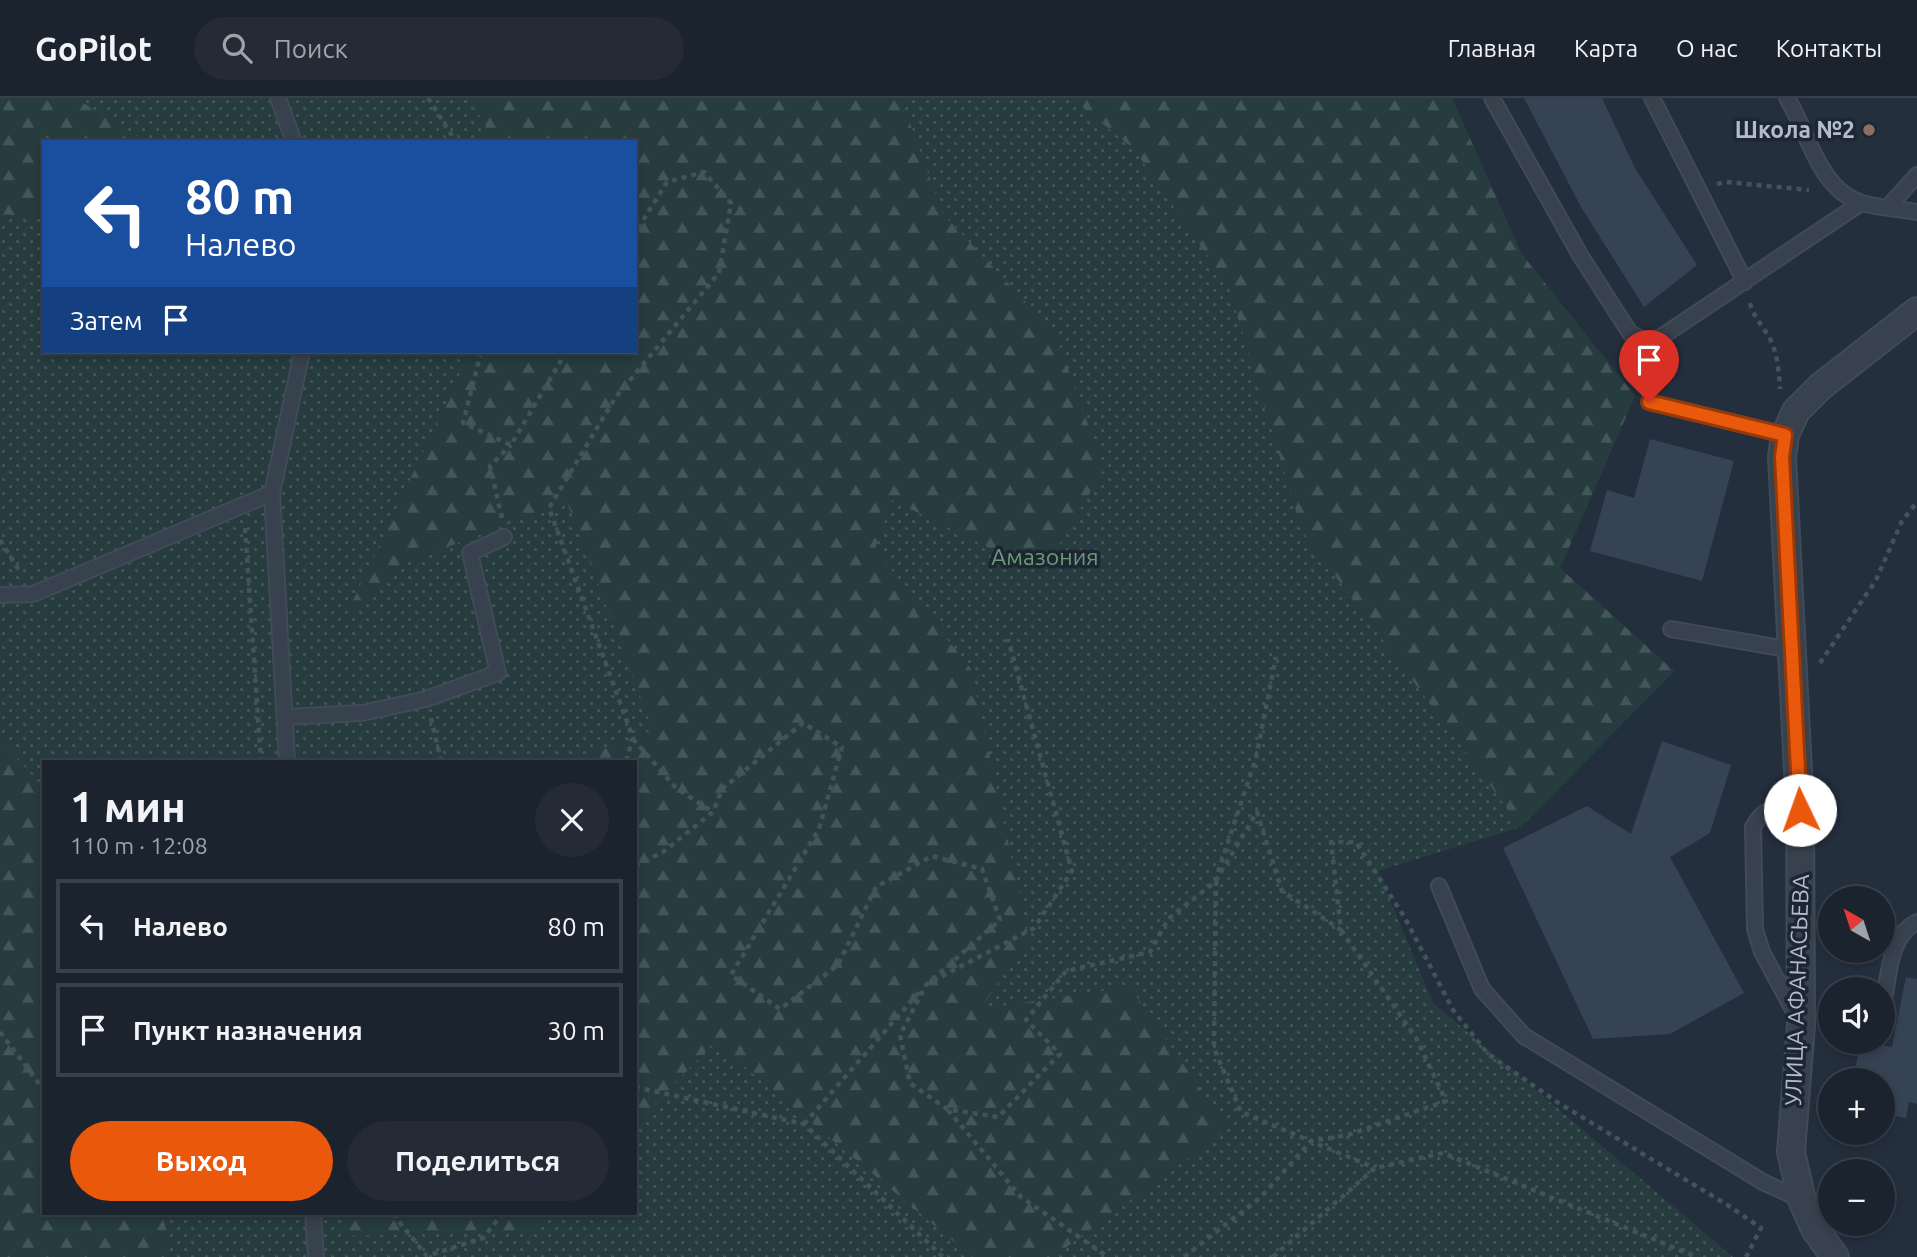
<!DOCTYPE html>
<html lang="ru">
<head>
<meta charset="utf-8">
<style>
	:root { --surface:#1b232e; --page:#242b36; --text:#f1f3f6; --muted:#a0a4aa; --line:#39404a; --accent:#ea580c }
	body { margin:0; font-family:Ubuntu,sans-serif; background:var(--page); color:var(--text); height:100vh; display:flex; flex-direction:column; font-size:26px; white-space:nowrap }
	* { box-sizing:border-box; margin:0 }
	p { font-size:23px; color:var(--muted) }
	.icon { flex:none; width:38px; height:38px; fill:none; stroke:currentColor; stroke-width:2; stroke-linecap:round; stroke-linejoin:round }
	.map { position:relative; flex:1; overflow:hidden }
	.panel { position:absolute; left:42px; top:662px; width:595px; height:455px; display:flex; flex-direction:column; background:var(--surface); border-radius:0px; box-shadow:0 4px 10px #0003,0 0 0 2px var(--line) }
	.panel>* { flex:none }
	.guide { position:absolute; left:42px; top:42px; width:595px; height:214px; border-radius:0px; box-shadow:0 4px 10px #0003,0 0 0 2px var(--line); background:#1a4fa0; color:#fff; overflow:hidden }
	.needle { width:46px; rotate:321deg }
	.controls { position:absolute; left:1818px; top:788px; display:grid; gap:14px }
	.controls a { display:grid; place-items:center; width:77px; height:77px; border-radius:50%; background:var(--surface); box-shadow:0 4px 10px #0003,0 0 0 2px var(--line); font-size:35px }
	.pin { position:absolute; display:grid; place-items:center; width:60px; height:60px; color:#fff; margin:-72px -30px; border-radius:50% 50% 50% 0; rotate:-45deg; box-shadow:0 0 7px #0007 }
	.pin .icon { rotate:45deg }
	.me { position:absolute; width:77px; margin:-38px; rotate:357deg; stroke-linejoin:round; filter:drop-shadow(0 0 5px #0008) }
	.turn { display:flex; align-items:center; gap:24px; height:147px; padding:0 28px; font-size:32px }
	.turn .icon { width:91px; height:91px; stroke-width:2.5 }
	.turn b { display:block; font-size:49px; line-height:60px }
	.then { display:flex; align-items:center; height:66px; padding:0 28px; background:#0003; gap:14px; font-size:26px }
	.round { display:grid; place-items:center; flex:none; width:74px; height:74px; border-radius:37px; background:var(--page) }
	.head { display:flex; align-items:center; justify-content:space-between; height:119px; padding:0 28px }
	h1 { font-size:42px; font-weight:700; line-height:52px }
	.action { display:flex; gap:14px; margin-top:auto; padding:14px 28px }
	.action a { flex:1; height:80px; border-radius:42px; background:var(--accent); color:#fff; font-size:28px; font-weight:700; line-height:80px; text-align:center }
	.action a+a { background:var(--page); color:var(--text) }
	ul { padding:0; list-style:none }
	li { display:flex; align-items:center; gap:21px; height:94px; margin:0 14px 10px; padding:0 14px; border:4px solid var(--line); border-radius:0px }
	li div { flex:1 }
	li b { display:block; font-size:26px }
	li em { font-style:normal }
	header { display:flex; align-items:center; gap:42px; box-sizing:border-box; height:98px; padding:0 35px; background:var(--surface); border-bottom:2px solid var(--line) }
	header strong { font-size:33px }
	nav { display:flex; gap:38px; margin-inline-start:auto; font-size:24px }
	.search { width:490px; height:63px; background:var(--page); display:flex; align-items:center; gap:18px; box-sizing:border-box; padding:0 24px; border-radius:38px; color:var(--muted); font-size:26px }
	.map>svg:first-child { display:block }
	.green { fill:url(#green-dots); fill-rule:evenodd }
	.forest { fill:url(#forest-firs) }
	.building { fill:#364354 }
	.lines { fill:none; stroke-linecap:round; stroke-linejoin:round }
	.service-casing { stroke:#414a57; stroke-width:18 }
	.minor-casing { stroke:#414a57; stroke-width:30 }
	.path { stroke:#3f5557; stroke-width:4.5; stroke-dasharray:5 5; stroke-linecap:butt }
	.service { stroke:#38414e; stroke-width:14 }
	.minor { stroke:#38414e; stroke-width:26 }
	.route-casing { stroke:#983908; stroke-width:18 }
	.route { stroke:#ea580c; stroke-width:12 }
	.education-dot { fill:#8d6e63; stroke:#1d2633; stroke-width:2.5 }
	.labels { text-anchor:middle; stroke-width:7; stroke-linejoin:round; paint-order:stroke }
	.poi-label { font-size:23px; font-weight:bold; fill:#b4bcc9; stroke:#1d2633; text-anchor:end }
	.park-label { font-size:23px; fill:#6b9a76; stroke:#1d2633 }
	.street-label { font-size:23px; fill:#b4bcc9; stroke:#1d2633 }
</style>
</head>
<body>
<header>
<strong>GoPilot</strong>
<div class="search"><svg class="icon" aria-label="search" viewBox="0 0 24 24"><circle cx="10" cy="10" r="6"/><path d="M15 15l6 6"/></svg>Поиск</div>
<nav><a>Главная</a><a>Карта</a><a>О нас</a><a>Контакты</a></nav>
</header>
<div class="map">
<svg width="1917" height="1159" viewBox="0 0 1917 1159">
	<defs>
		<pattern id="green-dots" width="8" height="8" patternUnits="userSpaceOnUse" patternTransform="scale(1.75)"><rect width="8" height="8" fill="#263c3f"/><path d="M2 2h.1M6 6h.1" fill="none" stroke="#435659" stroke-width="1.8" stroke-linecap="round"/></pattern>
		<pattern id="forest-firs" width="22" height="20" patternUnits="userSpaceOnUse" patternTransform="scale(1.75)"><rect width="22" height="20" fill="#263c3f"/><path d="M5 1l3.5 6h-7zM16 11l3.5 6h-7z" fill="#435659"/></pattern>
	</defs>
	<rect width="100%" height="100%" fill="#242f3e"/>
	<path class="green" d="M 0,0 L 1452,0 L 1521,155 L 1635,298 L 1560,470 L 1674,573 L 1521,729 L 1378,773 L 1433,905 L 1733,1159 L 0,1159 ZM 44,44 L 635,44 L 635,254 L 44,254 ZM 44,663 L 635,663 L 635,1115 L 44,1115 Z"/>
	<path class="forest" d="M 0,0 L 75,0 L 147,44 L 44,44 L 44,119 L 0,116 Z
		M 470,0 L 901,0 L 943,116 L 1055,235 L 1104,371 L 1042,476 L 892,402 L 875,451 L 971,571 L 1029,841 L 980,911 L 1130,889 L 1228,1031 L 1053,1159 L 972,1159 L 715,944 L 635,1026 L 635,663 L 572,663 L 653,632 L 567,404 L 410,463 L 344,522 L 470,254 L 635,254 L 635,44 L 485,44 L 486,30 Z
		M 1071,0 L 1452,0 L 1521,155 L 1635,298 L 1560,470 L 1674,573 L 1521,729 L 1302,433 L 1229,190 L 1135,52 Z
		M 0,642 L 44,690 L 44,1115 L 163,1115 L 170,1159 L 0,1159 Z
		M 344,1115 L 549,1115 L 532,1133 L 346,1138 Z"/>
	<path class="building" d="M 1524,0 L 1602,0 L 1635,70 L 1697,167 L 1644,209 L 1581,109 Z
		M 1650,341 L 1734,363 L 1702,483 L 1590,453 L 1607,392 L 1634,400 Z
		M 1662,643 L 1731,667 L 1710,735 L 1670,759 L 1744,895 L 1670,936 L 1593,941 L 1503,750 L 1587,708 L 1631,736 Z
		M 1906,879 L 1917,881 L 1917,1006 L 1909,1004 L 1906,1020 L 1883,1016 L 1883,982 L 1853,982 L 1861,943 L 1892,949 Z"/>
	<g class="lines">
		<g class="service-casing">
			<path id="service" d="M 278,0 L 294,44
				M 1492,0 L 1580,157 L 1630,235 L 1645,243 L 1661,239 L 1861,105
				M 1652,0 L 1745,184
				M 1787,0 C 1808,34 1819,92 1862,105 C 1879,110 1899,111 1917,114
				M 1888,109 L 1917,77
				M 1649,304 L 1785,337
				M 0,497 L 33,496 L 272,395
				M 1671,531 L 1792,552
				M 285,619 L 362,615 L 426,601 L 498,575 L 470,455 L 504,439
				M 287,663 L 272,395 L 302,254
				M 1439,788 L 1482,891 L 1524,938 L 1763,1084 L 1802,1102
				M 1883,908 C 1889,880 1888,838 1917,824
				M 1797,919 L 1762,854 L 1755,831 L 1753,729 C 1765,706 1778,711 1800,712
				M 313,1115 L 316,1159"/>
		</g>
		<g class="minor-casing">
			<path id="minor" d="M 1835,1159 L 1815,1131 L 1802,1102 L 1791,1054 L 1801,927 L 1800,712 L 1782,359 L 1785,337 L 1796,313 L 1820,289 L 1917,213"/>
		</g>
		<path class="path" d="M 428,0 L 456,44
			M 1717,86 L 1726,84 L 1809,92
			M 1750,205 C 1754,221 1766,231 1772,245 C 1778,260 1779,276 1780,291
			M 481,254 L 463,325 L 511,347 L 566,254
			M 502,420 L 490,368 L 511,347
			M 245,430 L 261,663
			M 0,442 L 20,474
			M 1820,565 L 1876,482 L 1902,423 L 1917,404
			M 431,620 L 441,663
			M 633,641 L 676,690 L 713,714
			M 626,663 L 633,640 L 549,410 L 615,300 L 719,175 L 731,105 L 704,74 L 667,84 L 635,135
			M 635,768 L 663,754 L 713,714 L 722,691 L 803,625 L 842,649 L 819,731 L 731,877 L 780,911 L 838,867 L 876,789 L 932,758 L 982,771 L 1000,822 L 926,887 L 900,937 L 910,985 L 947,1011 L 998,1019 L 1060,956 L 1026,922 L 1066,873 L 1150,854 L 1168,821 L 1215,784 L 1257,714 L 1282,793 L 1341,832 L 1331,744 L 1356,744 L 1405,820 L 1453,912 L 1488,956 L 1557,1004 L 1729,1108 L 1761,1130 L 1746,1159
			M 1218,774 L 1256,660 L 1276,559
			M 1216,783 L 1214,950 L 1241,1014 L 1375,1070
			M 1856,852 L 1872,856
			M 933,883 L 1034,830 L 1072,773 L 1008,541
			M 0,934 L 44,992
			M 635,989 L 804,1026 L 943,1159
			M 948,1012 L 1021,1099 L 1108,1159
			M 804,1026 L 921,892
			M 396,1115 L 396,1120 L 427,1158 L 483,1140 L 503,1115
			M 1184,1159 L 1261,1099 L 1311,1043 L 1348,1037 L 1446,1003 L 1416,940 L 1341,832
			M 1273,1159 L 1375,1070 L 1443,1055 L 1697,1159"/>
		<use href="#service" class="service"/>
		<use href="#minor" class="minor"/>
	</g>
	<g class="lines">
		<g class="route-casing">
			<path id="route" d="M 1649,304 L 1785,337 L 1782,359 L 1800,712"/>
		</g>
		<use href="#route" class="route"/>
	</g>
	<circle class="education-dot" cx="1869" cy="32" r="7"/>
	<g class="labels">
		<g class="poi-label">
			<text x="1855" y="40">Школа №2</text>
		</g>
		<g class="park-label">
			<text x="1045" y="467">Амазония</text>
		</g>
		<g class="street-label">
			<text transform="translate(1797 892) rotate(-88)" y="8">УЛИЦА АФАНАСЬЕВА</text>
		</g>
	</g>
</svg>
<div class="controls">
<a><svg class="needle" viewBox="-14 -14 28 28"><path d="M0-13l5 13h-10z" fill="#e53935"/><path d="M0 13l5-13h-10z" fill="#a0a4aa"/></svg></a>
<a><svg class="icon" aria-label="sound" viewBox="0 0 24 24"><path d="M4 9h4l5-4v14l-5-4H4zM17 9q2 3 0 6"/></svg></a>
<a>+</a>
<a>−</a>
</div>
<div class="pin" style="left:1649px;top:304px;background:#d93025"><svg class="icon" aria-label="arrive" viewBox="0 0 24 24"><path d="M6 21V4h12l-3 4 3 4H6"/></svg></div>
<svg class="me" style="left:1800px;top:712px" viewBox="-20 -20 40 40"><circle r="19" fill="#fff"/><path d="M0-13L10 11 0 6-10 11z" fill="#ea580c"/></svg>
<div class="guide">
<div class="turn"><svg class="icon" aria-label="left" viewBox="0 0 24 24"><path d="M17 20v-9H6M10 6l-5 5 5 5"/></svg><div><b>80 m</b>Налево</div></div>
<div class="then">Затем<svg class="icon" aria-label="arrive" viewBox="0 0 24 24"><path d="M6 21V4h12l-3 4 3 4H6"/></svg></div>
</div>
<section class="panel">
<div class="head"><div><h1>1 мин</h1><p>110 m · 12:08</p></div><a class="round"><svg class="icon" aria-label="close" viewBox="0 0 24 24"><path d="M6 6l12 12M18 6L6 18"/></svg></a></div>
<ul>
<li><svg class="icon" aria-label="left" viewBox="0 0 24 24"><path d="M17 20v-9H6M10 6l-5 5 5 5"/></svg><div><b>Налево</b></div><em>80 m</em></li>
<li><svg class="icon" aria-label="arrive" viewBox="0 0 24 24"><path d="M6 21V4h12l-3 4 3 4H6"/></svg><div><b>Пункт назначения</b></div><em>30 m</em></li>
</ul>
<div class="action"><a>Выход</a><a>Поделиться</a></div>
</section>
</div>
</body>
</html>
